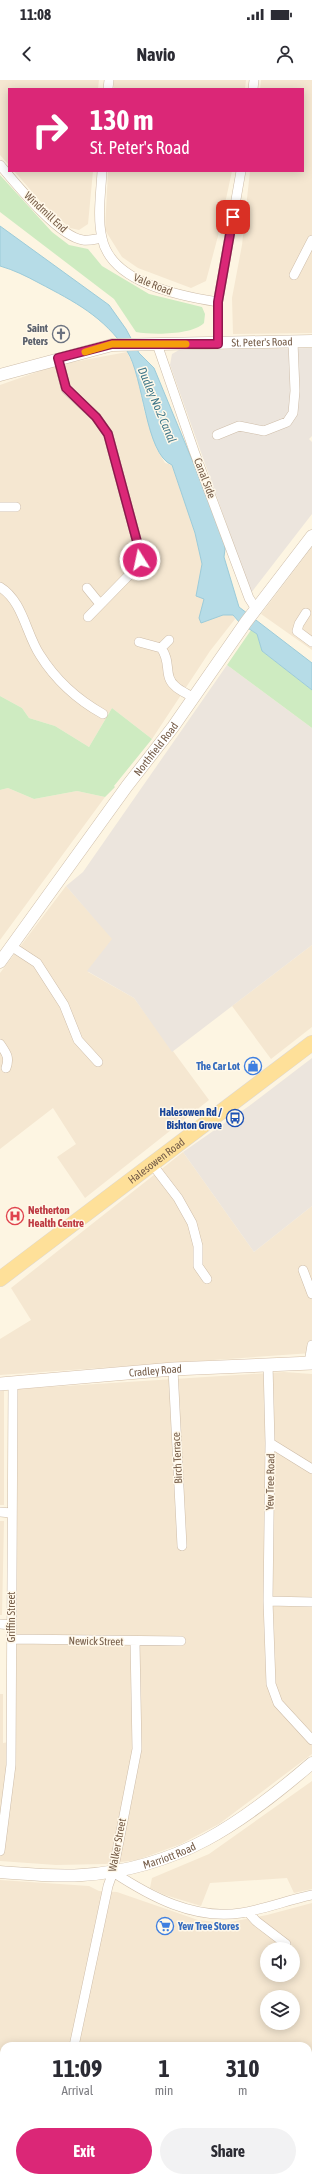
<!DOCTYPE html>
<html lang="en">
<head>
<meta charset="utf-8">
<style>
	:root { --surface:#fff; --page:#f2f2f3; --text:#2b2b33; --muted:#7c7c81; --accent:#db2777 }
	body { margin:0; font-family:"Asap Condensed",sans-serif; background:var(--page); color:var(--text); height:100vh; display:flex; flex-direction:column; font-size:15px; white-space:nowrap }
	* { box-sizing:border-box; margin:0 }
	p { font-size:13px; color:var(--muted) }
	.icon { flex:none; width:22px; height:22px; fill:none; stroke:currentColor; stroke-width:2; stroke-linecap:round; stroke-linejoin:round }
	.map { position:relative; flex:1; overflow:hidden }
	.drawer { position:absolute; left:0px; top:1962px; width:312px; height:140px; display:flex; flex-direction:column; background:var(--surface); border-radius:12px 12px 0 0; box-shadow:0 2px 10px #0003 }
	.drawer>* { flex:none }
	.top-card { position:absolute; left:8px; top:8px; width:296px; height:84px; border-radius:0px; box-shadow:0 2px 10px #0003; background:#db2777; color:#fff; overflow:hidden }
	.controls { position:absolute; left:260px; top:1862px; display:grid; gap:8px }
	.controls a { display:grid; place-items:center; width:40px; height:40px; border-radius:50%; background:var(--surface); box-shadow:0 2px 10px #0003; font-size:20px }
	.pin { position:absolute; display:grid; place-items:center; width:34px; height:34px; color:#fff; margin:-17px; border-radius:8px; box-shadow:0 2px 6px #0006 }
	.me { position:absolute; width:44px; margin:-22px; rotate:350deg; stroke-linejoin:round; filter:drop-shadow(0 0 3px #0008) }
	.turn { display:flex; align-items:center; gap:14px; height:84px; padding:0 16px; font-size:18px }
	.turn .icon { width:52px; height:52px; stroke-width:2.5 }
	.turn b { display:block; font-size:28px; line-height:34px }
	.eta { display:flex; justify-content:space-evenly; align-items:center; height:68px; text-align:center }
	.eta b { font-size:24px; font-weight:700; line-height:28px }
	.cta { display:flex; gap:8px; margin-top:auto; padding:8px 16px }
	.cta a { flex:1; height:46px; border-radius:24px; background:var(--accent); color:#fff; font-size:16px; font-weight:700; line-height:46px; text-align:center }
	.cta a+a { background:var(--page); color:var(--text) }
	.status { display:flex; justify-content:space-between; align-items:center; height:28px; padding:0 20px; background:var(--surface); direction:ltr }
	.status svg { height:11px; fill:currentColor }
	header { display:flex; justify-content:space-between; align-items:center; height:52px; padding:0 16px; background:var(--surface); font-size:18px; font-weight:700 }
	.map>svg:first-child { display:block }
	.residential { fill:#f5e7d1; fill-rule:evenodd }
	.industrial { fill:#ece5dd }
	.green { fill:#ceebc1 }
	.water { fill:#b6dce7; stroke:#9ccbd9 }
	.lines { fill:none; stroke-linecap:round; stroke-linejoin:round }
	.minor-casing { stroke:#cebda9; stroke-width:10 }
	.tertiary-casing { stroke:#cebda9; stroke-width:13 }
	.secondary-casing { stroke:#d4bfa9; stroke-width:14 }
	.primary-casing { stroke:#ded8d3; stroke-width:16 }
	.minor { stroke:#fff; stroke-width:9 }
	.tertiary { stroke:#fff; stroke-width:12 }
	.secondary { stroke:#fff; stroke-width:13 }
	.primary { stroke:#fee099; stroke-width:15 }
	.route-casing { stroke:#8e194d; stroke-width:10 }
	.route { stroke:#db2777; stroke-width:7 }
	.slow { stroke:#f59e0b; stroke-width:7 }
	.labels { text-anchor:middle; stroke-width:3; stroke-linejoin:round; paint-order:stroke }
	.street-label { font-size:11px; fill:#755c48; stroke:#fff8e9 }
	.worship-label { font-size:11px; font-weight:bold; fill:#5b616d; stroke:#fff8e9; text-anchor:end }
	.shop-label { font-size:11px; font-weight:bold; fill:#366cbe; stroke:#fff8e9; text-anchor:end }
	.transit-label { font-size:11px; font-weight:bold; fill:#164399; stroke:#fff8e9; text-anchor:end }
	.health-label { font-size:11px; font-weight:bold; fill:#be3a42; stroke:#fff8e9; text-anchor:start }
	.water-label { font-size:12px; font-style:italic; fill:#41788a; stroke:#fff8e9 }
</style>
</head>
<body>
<div class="status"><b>11:08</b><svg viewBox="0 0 49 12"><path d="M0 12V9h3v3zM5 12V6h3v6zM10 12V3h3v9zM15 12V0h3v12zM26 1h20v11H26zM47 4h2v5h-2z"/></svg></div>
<header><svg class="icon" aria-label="back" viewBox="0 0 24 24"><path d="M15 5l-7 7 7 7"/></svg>Navio<svg class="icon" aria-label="person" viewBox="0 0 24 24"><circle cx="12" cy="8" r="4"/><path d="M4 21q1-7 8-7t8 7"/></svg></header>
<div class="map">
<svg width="312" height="2102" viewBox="0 0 312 2102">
	<rect width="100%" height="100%" fill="#fdf5e2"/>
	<path class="residential" d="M 0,0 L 99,0 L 98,9 L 9,9 L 9,85 L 0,75 Z
		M 114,0 L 246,0 L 245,9 L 114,9 Z
		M 261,0 L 312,0 L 312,253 L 233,254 L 232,218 L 242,165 L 250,91 L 303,91 L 303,9 L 260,9 Z
		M 14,91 L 93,91 L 88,144 L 79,150 L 70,148 L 41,122 Z
		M 108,91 L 232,91 L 218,156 L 206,201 L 191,208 L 138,188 L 122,177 L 105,150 Z
		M 127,272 L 136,291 L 144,330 L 156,368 L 165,383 L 172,385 L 195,453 L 202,484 L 196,516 L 204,518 L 201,543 L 223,535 L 233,535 L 235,539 L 210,571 L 152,659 L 112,628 L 89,667 L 55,646 L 29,638 L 22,628 L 0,616 L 0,305 L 57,285 Z
		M 312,467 L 312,570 L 261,534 Z
		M 8,708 L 34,719 L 77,711 L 105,717 L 0,860 L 0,710 Z
		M 66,806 L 113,859 L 88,892 L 134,918 L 209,1020 L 85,1118 L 57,1077 L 76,1064 L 53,1028 L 0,1069 L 0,893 Z
		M 312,865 L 312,947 L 271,979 L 232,926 Z
		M 183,1072 L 254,1172 L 312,1126 L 312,1273 L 0,1295 L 0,1259 L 31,1240 L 11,1208 Z
		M 284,1292 L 312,1294 L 312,1674 L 219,1744 L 181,1764 L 137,1780 L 105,1784 L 56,1785 L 0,1781 L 0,1614 L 3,1614 L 3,1663 L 16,1661 L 18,1309 Z
		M 0,1311 L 4,1311 L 4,1425 L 0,1425 Z
		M 0,1441 L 4,1441 L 2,1535 L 0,1535 Z
		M 312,1701 L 312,1809 L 294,1813 L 287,1798 L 210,1803 L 201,1826 L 165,1815 L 150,1808 L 152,1798 L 209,1774 Z
		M 0,1800 L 89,1806 L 99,1811 L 117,1812 L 198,1840 L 225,1843 L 267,1835 L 312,1823 L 312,2102 L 184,2102 L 176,2098 L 308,2098 L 308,1966 L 4,1966 L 4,2098 L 91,2098 L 69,2102 L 0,2102 ZM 267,1869 L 293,1869 L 293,1895 L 267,1895 ZM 267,1917 L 293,1917 L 293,1943 L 267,1943 Z"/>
	<path class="industrial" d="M 312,268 L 312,356 L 309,359 L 312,362 L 312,434 L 251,513 L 170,285 L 172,274 L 179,270 Z
		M 227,585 L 312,648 L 312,865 L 172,972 L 134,918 L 87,891 L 112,859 L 66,806 L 83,792 Z
		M 312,978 L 312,1126 L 254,1172 L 183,1072 L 249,1026 Z"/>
	<path class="green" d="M 0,95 L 52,152 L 69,165 L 88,169 L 102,186 L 149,214 L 202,227 L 205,234 L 204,243 C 192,255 153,255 136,252 L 114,219 L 0,132 Z
		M 251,550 L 257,554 L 262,571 L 312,610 L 312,648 L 227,585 Z
		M 0,616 L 22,628 L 29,638 L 55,646 L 89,667 L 112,628 L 152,659 L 114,706 L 115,707 L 105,717 L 77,711 L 34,719 L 8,708 L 0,710 Z
		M 91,2098 L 176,2098 L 184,2102 L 69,2102 Z"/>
	<path class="water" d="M 0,146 L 109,225 L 126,249 L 139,273 L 154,288 L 224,457 L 225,469 L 224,477 L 239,527 L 312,583 L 312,610 L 262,571 L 257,554 L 240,543 L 233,535 L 223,535 L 201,543 L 199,538 L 204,519 L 196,516 L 202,484 L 195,453 L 172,385 C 145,374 144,297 127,271 C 103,236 75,222 39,203 C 26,196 14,190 0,186 Z"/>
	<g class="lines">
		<g class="minor-casing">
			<path id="minor" d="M 108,9 L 109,0
				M 253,9 L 254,0
				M 0,85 C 16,104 59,157 83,160 C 89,161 96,159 102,158
				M 102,91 C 101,112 97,137 102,158 C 111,203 180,216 218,222
				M 294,195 L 312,160
				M 157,264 L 194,371 L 249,518 L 256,529
				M 218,264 L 218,222 L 241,91
				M 58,278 L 66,309 L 96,337 L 108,354 L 139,469 L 140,480 L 134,490 L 88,537
				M 217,355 L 239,346 L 264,351 L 287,342 L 293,333 L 295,311 L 293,262
				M 0,427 L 16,427
				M 0,507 C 23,521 26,554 40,575 C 55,599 78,620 103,634
				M 87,508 L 100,524
				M 306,533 L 299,544 L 297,551 L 312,562
				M 139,562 L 161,568 L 169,560
				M 161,568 C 172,582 163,596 175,606 C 180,611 188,614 194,618
				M 11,866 L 37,883 L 64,925 L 78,960 L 98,982
				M 0,964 C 6,973 10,977 6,988
				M 152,1084 L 178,1118 L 192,1143 L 198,1166 L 198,1186 L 207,1199
				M 303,1190 L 312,1214
				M 309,1283 L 312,1265
				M 268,1284 L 270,1363 L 268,1521 L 271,1604 L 278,1623 L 312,1660
				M 173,1289 L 182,1466
				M 270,1363 L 312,1389
				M 0,1432 L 11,1433
				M 268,1521 L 312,1522
				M 0,1544 L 11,1545
				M 12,1559 L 181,1561
				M 0,1771 L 11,1685 L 13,1303
				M 113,1792 C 151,1817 194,1840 241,1833 C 265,1829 288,1820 312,1815
				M 248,1832 L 256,1841 L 286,1864
				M 74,1966 L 108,1806 L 113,1792 L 137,1669 L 135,1562
				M 0,1994 L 4,1995
				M 308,2014 L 312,2014
				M 308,2097 L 312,2100
				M 243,2098 L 248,2102"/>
		</g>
		<g class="tertiary-casing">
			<g id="tertiary">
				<path id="s1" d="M 0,295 L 112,265 L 312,261"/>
				<path id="s2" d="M 0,882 L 127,706 L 173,647 L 246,542 L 312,456"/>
				<path id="s3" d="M 0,1792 C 27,1794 55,1797 82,1795 C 178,1789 241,1744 312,1683"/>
			</g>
		</g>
		<g class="secondary-casing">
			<g id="secondary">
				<path id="s4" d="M 0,1304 L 173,1289 L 312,1283"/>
			</g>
		</g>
		<g class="primary-casing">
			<g id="primary">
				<path id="s5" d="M 0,1199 L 312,963"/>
			</g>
		</g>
		<use href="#minor" class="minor"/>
		<use href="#tertiary" class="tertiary"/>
		<use href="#secondary" class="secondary"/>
		<use href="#primary" class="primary"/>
	</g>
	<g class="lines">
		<g class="route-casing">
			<path id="route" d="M 140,480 L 139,469 L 108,354 L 96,337 L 66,308 L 58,278 L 112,264 L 218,264 L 218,222 L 233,137"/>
		</g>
		<use href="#route" class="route"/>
		<path class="slow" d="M 85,272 L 112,264 L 186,264"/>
	</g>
	<defs>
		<g id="church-ring" transform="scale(0.9)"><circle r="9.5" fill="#fff8e9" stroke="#6b7280" stroke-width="1.5"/><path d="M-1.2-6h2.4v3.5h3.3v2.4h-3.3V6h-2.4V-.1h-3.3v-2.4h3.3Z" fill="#6b7280"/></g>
		<g id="shop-ring" transform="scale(0.9)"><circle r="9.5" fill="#fff8e9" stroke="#3f7fe0" stroke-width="1.5"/><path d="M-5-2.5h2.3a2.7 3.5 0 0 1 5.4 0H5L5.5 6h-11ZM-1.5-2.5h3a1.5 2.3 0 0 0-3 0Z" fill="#3f7fe0"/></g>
		<g id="bus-ring" transform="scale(0.9)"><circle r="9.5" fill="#fff8e9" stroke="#1a4fb4" stroke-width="1.5"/><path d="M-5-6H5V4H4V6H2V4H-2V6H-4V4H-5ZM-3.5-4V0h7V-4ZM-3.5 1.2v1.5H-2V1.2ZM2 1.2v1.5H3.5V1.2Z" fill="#1a4fb4"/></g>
		<g id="hospital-ring" transform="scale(0.9)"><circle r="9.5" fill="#fff8e9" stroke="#e0444e" stroke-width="1.5"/><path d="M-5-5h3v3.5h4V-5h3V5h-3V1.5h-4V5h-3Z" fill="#e0444e"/></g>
		<g id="supermarket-ring" transform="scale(0.9)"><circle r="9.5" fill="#fff8e9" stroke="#3f7fe0" stroke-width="1.5"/><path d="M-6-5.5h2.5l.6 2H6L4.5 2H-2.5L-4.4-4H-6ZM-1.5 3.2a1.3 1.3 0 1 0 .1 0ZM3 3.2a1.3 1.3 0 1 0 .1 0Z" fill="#3f7fe0"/></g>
	</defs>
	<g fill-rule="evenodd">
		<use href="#church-ring" x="61" y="254"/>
		<use href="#shop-ring" x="253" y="986"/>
		<use href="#bus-ring" x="235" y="1038"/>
		<use href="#hospital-ring" x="15" y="1136"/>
		<use href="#supermarket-ring" x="165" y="1846"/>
	</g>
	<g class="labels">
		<g class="street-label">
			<text transform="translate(46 132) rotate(43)" y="4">Windmill End</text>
			<text transform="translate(153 204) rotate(22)" y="4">Vale Road</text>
			<text dy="4" stroke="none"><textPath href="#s1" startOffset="266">St. Peter's Road</textPath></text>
			<text transform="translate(205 398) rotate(69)" y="4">Canal Side</text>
			<text dy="4" stroke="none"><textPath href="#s2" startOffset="264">Northfield Road</textPath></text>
			<text dy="4" stroke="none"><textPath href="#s5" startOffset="196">Halesowen Road</textPath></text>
			<text dy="4" stroke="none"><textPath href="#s4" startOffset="156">Cradley Road</textPath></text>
			<text transform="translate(177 1378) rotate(-93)" y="4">Birch Terrace</text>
			<text transform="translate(270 1402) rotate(-89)" y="4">Yew Tree Road</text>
			<text transform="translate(11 1537) rotate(-90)" y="4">Griffin Street</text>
			<text transform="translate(96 1561) rotate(1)" y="4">Newick Street</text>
			<text transform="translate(117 1765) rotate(-79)" y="4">Walker Street</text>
			<text dy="4" stroke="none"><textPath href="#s3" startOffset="172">Marriott Road</textPath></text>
		</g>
		<g class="worship-label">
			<text x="48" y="252">Saint<tspan x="48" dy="13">Peters</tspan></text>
		</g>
		<g class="shop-label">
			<text x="240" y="990">The Car Lot</text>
			<text x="178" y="1850" text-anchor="start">Yew Tree Stores</text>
		</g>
		<g class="transit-label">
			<text x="222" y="1036">Halesowen Rd /<tspan x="222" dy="13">Bishton Grove</tspan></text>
		</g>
		<g class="health-label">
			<text x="28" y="1134">Netherton<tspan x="28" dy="13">Health Centre</tspan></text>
		</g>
		<g class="water-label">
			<text transform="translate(157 325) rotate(67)" y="4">Dudley No.2 Canal</text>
		</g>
	</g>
</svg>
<div class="controls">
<a><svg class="icon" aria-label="sound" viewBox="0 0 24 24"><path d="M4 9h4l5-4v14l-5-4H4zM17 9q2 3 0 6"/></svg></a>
<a><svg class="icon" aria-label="layers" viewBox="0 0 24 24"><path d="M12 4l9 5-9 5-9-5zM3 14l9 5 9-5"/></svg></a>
</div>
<div class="pin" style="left:233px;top:137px;background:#d93025"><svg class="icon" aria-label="arrive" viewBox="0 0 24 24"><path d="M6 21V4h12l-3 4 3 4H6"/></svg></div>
<svg class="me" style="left:140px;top:480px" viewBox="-20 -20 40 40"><circle r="17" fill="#db2777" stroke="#fff" stroke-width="3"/><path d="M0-11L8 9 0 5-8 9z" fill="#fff"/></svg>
<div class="top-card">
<div class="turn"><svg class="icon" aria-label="right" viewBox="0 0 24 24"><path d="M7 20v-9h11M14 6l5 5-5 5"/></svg><div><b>130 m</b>St. Peter's Road</div></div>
</div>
<section class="drawer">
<div class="eta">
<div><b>11:09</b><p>Arrival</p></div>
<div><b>1</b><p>min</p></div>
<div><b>310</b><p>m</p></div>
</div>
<div class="cta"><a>Exit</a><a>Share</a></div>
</section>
</div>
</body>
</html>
